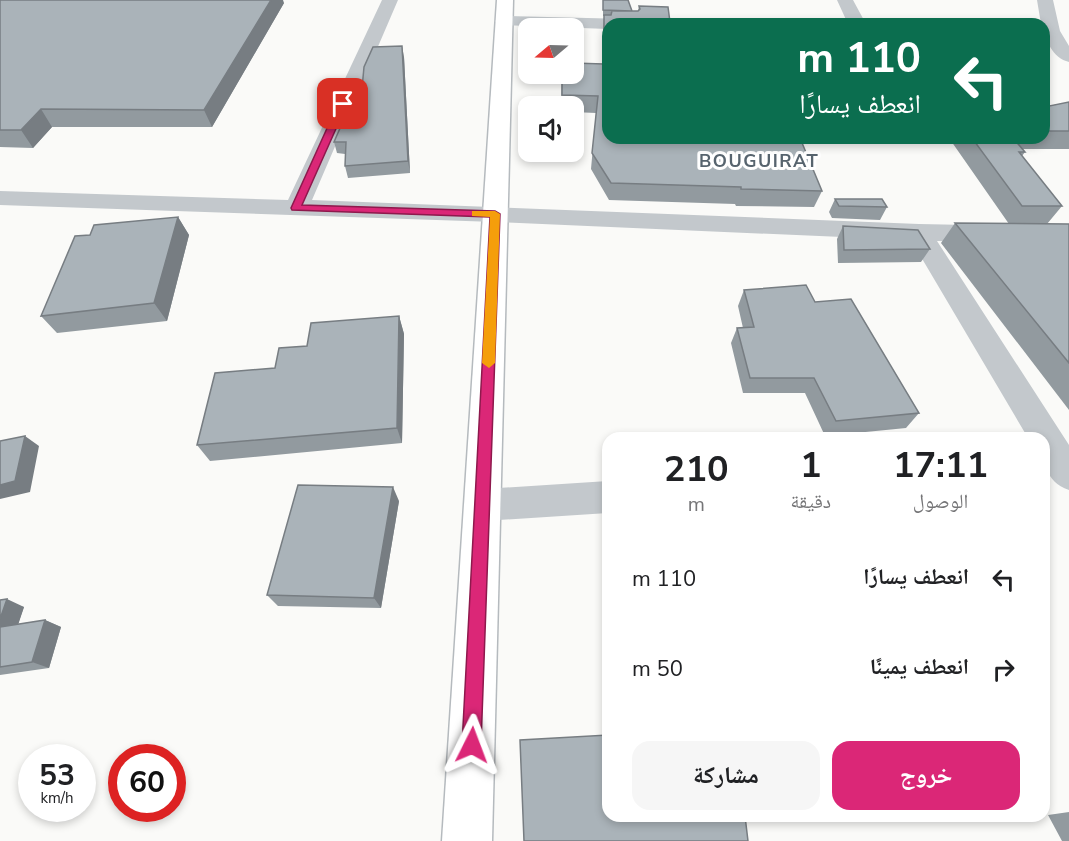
<!DOCTYPE html>
<html lang="ar">
<head>
<meta charset="utf-8">
<style>
	:root { --surface:#fff; --page:#f6f6f6; --text:#202124; --muted:#757577; --accent:#db2777 }
	body { margin:0; font-family:"Nunito Sans","Noto Naskh Arabic",sans-serif; background:var(--page); color:var(--text); direction:rtl; height:100vh; display:flex; flex-direction:column; font-size:22px; white-space:nowrap }
	* { box-sizing:border-box; margin:0 }
	p { font-size:20px; color:var(--muted) }
	.icon { flex:none; width:33px; height:33px; fill:none; stroke:currentColor; stroke-width:2; stroke-linecap:round; stroke-linejoin:round }
	.map { position:relative; flex:1; overflow:hidden; direction:ltr }
	.panel { position:absolute; left:602px; top:432px; width:448px; height:390px; display:flex; flex-direction:column; background:var(--surface); border-radius:18px; box-shadow:0 3px 9px #0003; direction:rtl }
	.panel>* { flex:none }
	.guide { position:absolute; left:602px; top:18px; width:448px; height:126px; border-radius:18px; box-shadow:0 3px 9px #0003; direction:rtl; background:#0b6e4f; color:#fff; overflow:hidden }
	.needle { width:39px; rotate:251deg }
	.tools { position:absolute; left:518px; top:18px; display:grid; gap:12px }
	.tools a { display:grid; place-items:center; width:66px; height:66px; border-radius:12px; background:var(--surface); box-shadow:0 3px 9px #0003; font-size:30px }
	.speed { position:absolute; left:18px; top:744px; display:flex; gap:12px; font-size:30px; font-weight:700; text-align:center }
	.speed>* { display:grid; place-content:center; width:78px; height:78px; border-radius:50%; background:var(--surface); box-shadow:0 3px 9px #0003; line-height:1 }
	.speed small { font-size:15px; font-weight:400 }
	.speed .limit { border:9px solid #d22; background:#fff; color:#111 }
	.pin { position:absolute; display:grid; place-items:center; width:51px; height:51px; color:#fff; margin:-26px; border-radius:12px; box-shadow:0 3px 9px #0006 }
	.me { position:absolute; width:66px; margin:-33px; rotate:3deg; stroke-linejoin:round; filter:drop-shadow(0 0 4px #0008) }
	.turn { display:flex; align-items:center; gap:21px; height:126px; padding:0 30px; font-size:27px }
	.turn .icon { width:78px; height:78px; stroke-width:2.5 }
	.turn b { display:block; font-size:42px; line-height:51px }
	.eta { display:flex; justify-content:space-evenly; align-items:center; height:102px; text-align:center }
	.eta b { font-size:36px; font-weight:700; line-height:42px }
	.button { display:flex; gap:12px; margin-top:auto; padding:12px 30px }
	.button a { flex:1; height:69px; border-radius:18px; background:var(--accent); color:#fff; font-size:24px; font-weight:700; line-height:69px; text-align:center }
	.button a+a { background:var(--page); color:var(--text) }
	ul { padding:0; list-style:none }
	li { display:flex; align-items:center; gap:18px; height:90px; padding:0 30px }
	li div { flex:1 }
	li b { display:block; font-size:22px }
	li em { font-style:normal }
	.map>svg:first-child { display:block }
	.lines { fill:none; stroke-linecap:round; stroke-linejoin:round }
	.major-casing { stroke:#b5babe; stroke-width:3 }
	.minor { fill:#c3c8cc; fill-rule:evenodd }
	.major { fill:#fff; fill-rule:evenodd }
	.wall { fill:#929a9f }
	.shaded-wall { fill:#777d82 }
	.building { fill:#aab3b9; stroke:#777d82; stroke-width:1.5 }
	.route { fill:#db2777; stroke:#8e194d; stroke-width:1.5 }
	.slow { fill:#f59e0b }
	.labels { text-anchor:middle; stroke-width:6; stroke-linejoin:round; paint-order:stroke }
	.far-district-label { font-size:18px; font-weight:bold; letter-spacing:1.5px; fill:#57646e; stroke:#fff }
</style>
</head>
<body>
<div class="map">
<svg width="1069" height="841" viewBox="0 0 1069 841">
	<rect width="100%" height="100%" fill="#fafaf8"/>
	<g class="lines">
		<g class="major-casing">
			<path id="major" d="M 497,0 L 513,0 L 492,841 L 442,841 Z"/>
		</g>
		<path class="minor" d="M 382,0 L 398,0 L 312,200 L 919,224 L 1069,227 L 1069,243 L 937,241 L 1069,445 L 1069,490 C 1044,481 1044,462 1044,438 L 1028,438 L 911,240 L 495,222 L 0,205 L 0,191 L 288,200 Z
			M 837,0 L 853,0 L 866,24 L 848,24 Z
			M 1037,0 L 1053,0 L 1060,31 L 1069,46 L 1069,62 C 1053,58 1044,40 1044,24 L 1041,24 Z
			M 504,16 L 627,19 L 633,20 L 636,24 L 608,24 L 608,29 L 498,25 L 495,21 L 498,17 Z
			M 608,481 L 608,513 L 483,521 L 470,517 L 465,505 L 470,493 L 483,489 Z"/>
		<use href="#major" class="major"/>
	</g>
	<path class="wall" d="M 0,0 L 284,3 L 212,127 L 52,127 L 33,148 L 0,147 Z
		M 603,0 L 628,0 L 632,11 L 638,11 L 639,6 L 670,22 L 822,191 L 814,207 L 736,206 L 735,204 L 609,200 L 591,169 L 596,113 L 573,112 L 573,106 L 561,106 L 562,74 L 603,64 L 603,31 L 604,16 L 603,16 Z
		M 404,57 L 410,173 L 348,178 L 345,166 L 345,154 L 337,153 L 334,142 Z
		M 1069,102 L 1069,149 L 1022,149 L 1025,152 L 1022,156 L 1062,206 L 1047,224 L 1069,224 L 1069,410 L 941,243 L 955,223 L 1009,224 L 949,138 L 1044,138 L 1044,107 Z
		M 835,199 L 887,207 L 880,220 L 832,218 L 829,212 Z
		M 178,217 L 189,235 L 167,321 L 57,333 L 41,316 Z
		M 843,226 L 930,249 L 921,262 L 838,263 L 837,239 Z
		M 744,290 L 815,302 L 919,413 L 906,428 L 825,436 L 805,393 L 743,393 L 731,343 L 737,328 L 743,328 L 738,306 Z
		M 399,316 L 404,334 L 402,443 L 210,461 L 197,445 L 307,346 Z
		M 399,501 L 381,608 L 278,606 L 267,595 Z
		M 0,600 L 24,607 L 18,624 L 45,620 L 61,627 L 49,668 L 0,675 Z
		M 1069,812 L 1069,841 L 1062,841 L 1048,815 Z"/>
	<path class="shaded-wall" d="M 271,0 L 283,0 L 284,3 L 212,127 L 204,110 Z
		M 402,46 L 404,57 L 410,173 L 408,161 Z
		M 41,109 L 52,127 L 33,148 L 21,130 Z
		M 178,217 L 189,235 L 167,321 L 154,303 Z
		M 399,316 L 404,334 L 402,443 L 397,428 Z
		M 25,436 L 39,446 L 30,492 L 0,499 L 0,485 Z
		M 393,487 L 399,501 L 381,608 L 374,598 Z
		M 7,599 L 24,607 L 15,634 L 0,628 L 0,619 Z
		M 45,620 L 61,627 L 49,668 L 32,662 Z"/>
	<path class="building" d="M 0,0 L 271,0 L 204,110 L 41,109 L 21,130 L 0,130 Z
		M 603,0 L 628,0 L 632,11 L 603,10 Z
		M 639,6 L 668,7 L 670,22 L 721,24 L 608,24 L 608,138 L 800,138 L 822,191 L 741,189 L 741,187 L 611,183 L 592,153 L 598,96 L 562,95 L 562,74 L 573,74 L 573,63 L 604,64 L 604,15 L 611,15 L 612,11 L 638,11 L 640,9 Z
		M 402,46 L 408,161 L 345,166 L 346,142 L 334,142 L 348,110 L 360,110 L 364,67 L 373,47 Z
		M 1069,102 L 1069,131 L 1044,131 L 1044,107 Z
		M 972,138 L 1013,138 L 1025,152 L 1019,152 L 1062,206 L 1022,206 Z
		M 835,199 L 882,199 L 887,207 L 839,206 Z
		M 178,217 L 154,303 L 41,316 L 75,236 L 90,235 L 94,225 Z
		M 955,223 L 1069,224 L 1069,363 Z
		M 843,226 L 918,230 L 930,249 L 844,250 Z
		M 806,285 L 815,302 L 851,299 L 919,413 L 836,421 L 814,378 L 750,378 L 737,328 L 754,327 L 744,290 Z
		M 399,316 L 397,428 L 197,445 L 215,373 L 275,368 L 279,348 L 307,346 L 311,323 Z
		M 25,436 L 15,481 L 0,485 L 0,441 Z
		M 298,485 L 393,487 L 374,598 L 267,595 Z
		M 7,599 L 0,619 L 0,600 Z
		M 45,620 L 32,662 L 0,667 L 0,627 Z
		M 608,735 L 608,816 L 745,816 L 748,841 L 524,841 L 520,740 Z"/>
	<path class="route" d="M 343,101 L 347,104 L 302,205 L 495,211 L 500,214 L 481,745 L 478,752 L 472,755 L 465,752 L 462,745 L 490,217 L 292,210 L 291,208 L 338,104 Z"/>
	<path class="slow" d="M 472,211 L 495,211 L 500,214 L 495,363 L 489,368 L 482,363 L 490,217 L 472,216 Z"/>
	<g class="labels">
		<g class="far-district-label">
			<text x="759" y="167">BOUGUIRAT</text>
		</g>
	</g>
</svg>
<div class="tools">
<a><svg class="needle" viewBox="-14 -14 28 28"><path d="M0-13l5 13h-10z" fill="#e53935"/><path d="M0 13l5-13h-10z" fill="#757577"/></svg></a>
<a><svg class="icon" aria-label="sound" viewBox="0 0 24 24"><path d="M4 9h4l5-4v14l-5-4H4zM17 9q2 3 0 6"/></svg></a>
</div>
<div class="speed"><div>53<small>km/h</small></div><div class="limit">60</div></div>
<div class="pin" style="left:343px;top:104px;background:#d93025"><svg class="icon" aria-label="arrive" viewBox="0 0 24 24"><path d="M6 21V4h12l-3 4 3 4H6"/></svg></div>
<svg class="me" style="left:472px;top:745px" viewBox="-20 -20 40 40"><path d="M0-17L14 15 0 8-14 15z" fill="#db2777" stroke="#fff" stroke-width="4"/></svg>
<div class="guide">
<div class="turn"><svg class="icon" aria-label="left" viewBox="0 0 24 24"><path d="M17 20v-9H6M10 6l-5 5 5 5"/></svg><div><b>110 m</b>انعطف يسارًا</div></div>
</div>
<section class="panel">
<div class="eta">
<div><b>17:11</b><p>الوصول</p></div>
<div><b>1</b><p>دقيقة</p></div>
<div><b>210</b><p>m</p></div>
</div>
<ul>
<li><svg class="icon" aria-label="left" viewBox="0 0 24 24"><path d="M17 20v-9H6M10 6l-5 5 5 5"/></svg><div><b>انعطف يسارًا</b></div><em>110 m</em></li>
<li><svg class="icon" aria-label="right" viewBox="0 0 24 24"><path d="M7 20v-9h11M14 6l5 5-5 5"/></svg><div><b>انعطف يمينًا</b></div><em>50 m</em></li>
</ul>
<div class="button"><a>خروج</a><a>مشاركة</a></div>
</section>
</div>
</body>
</html>
